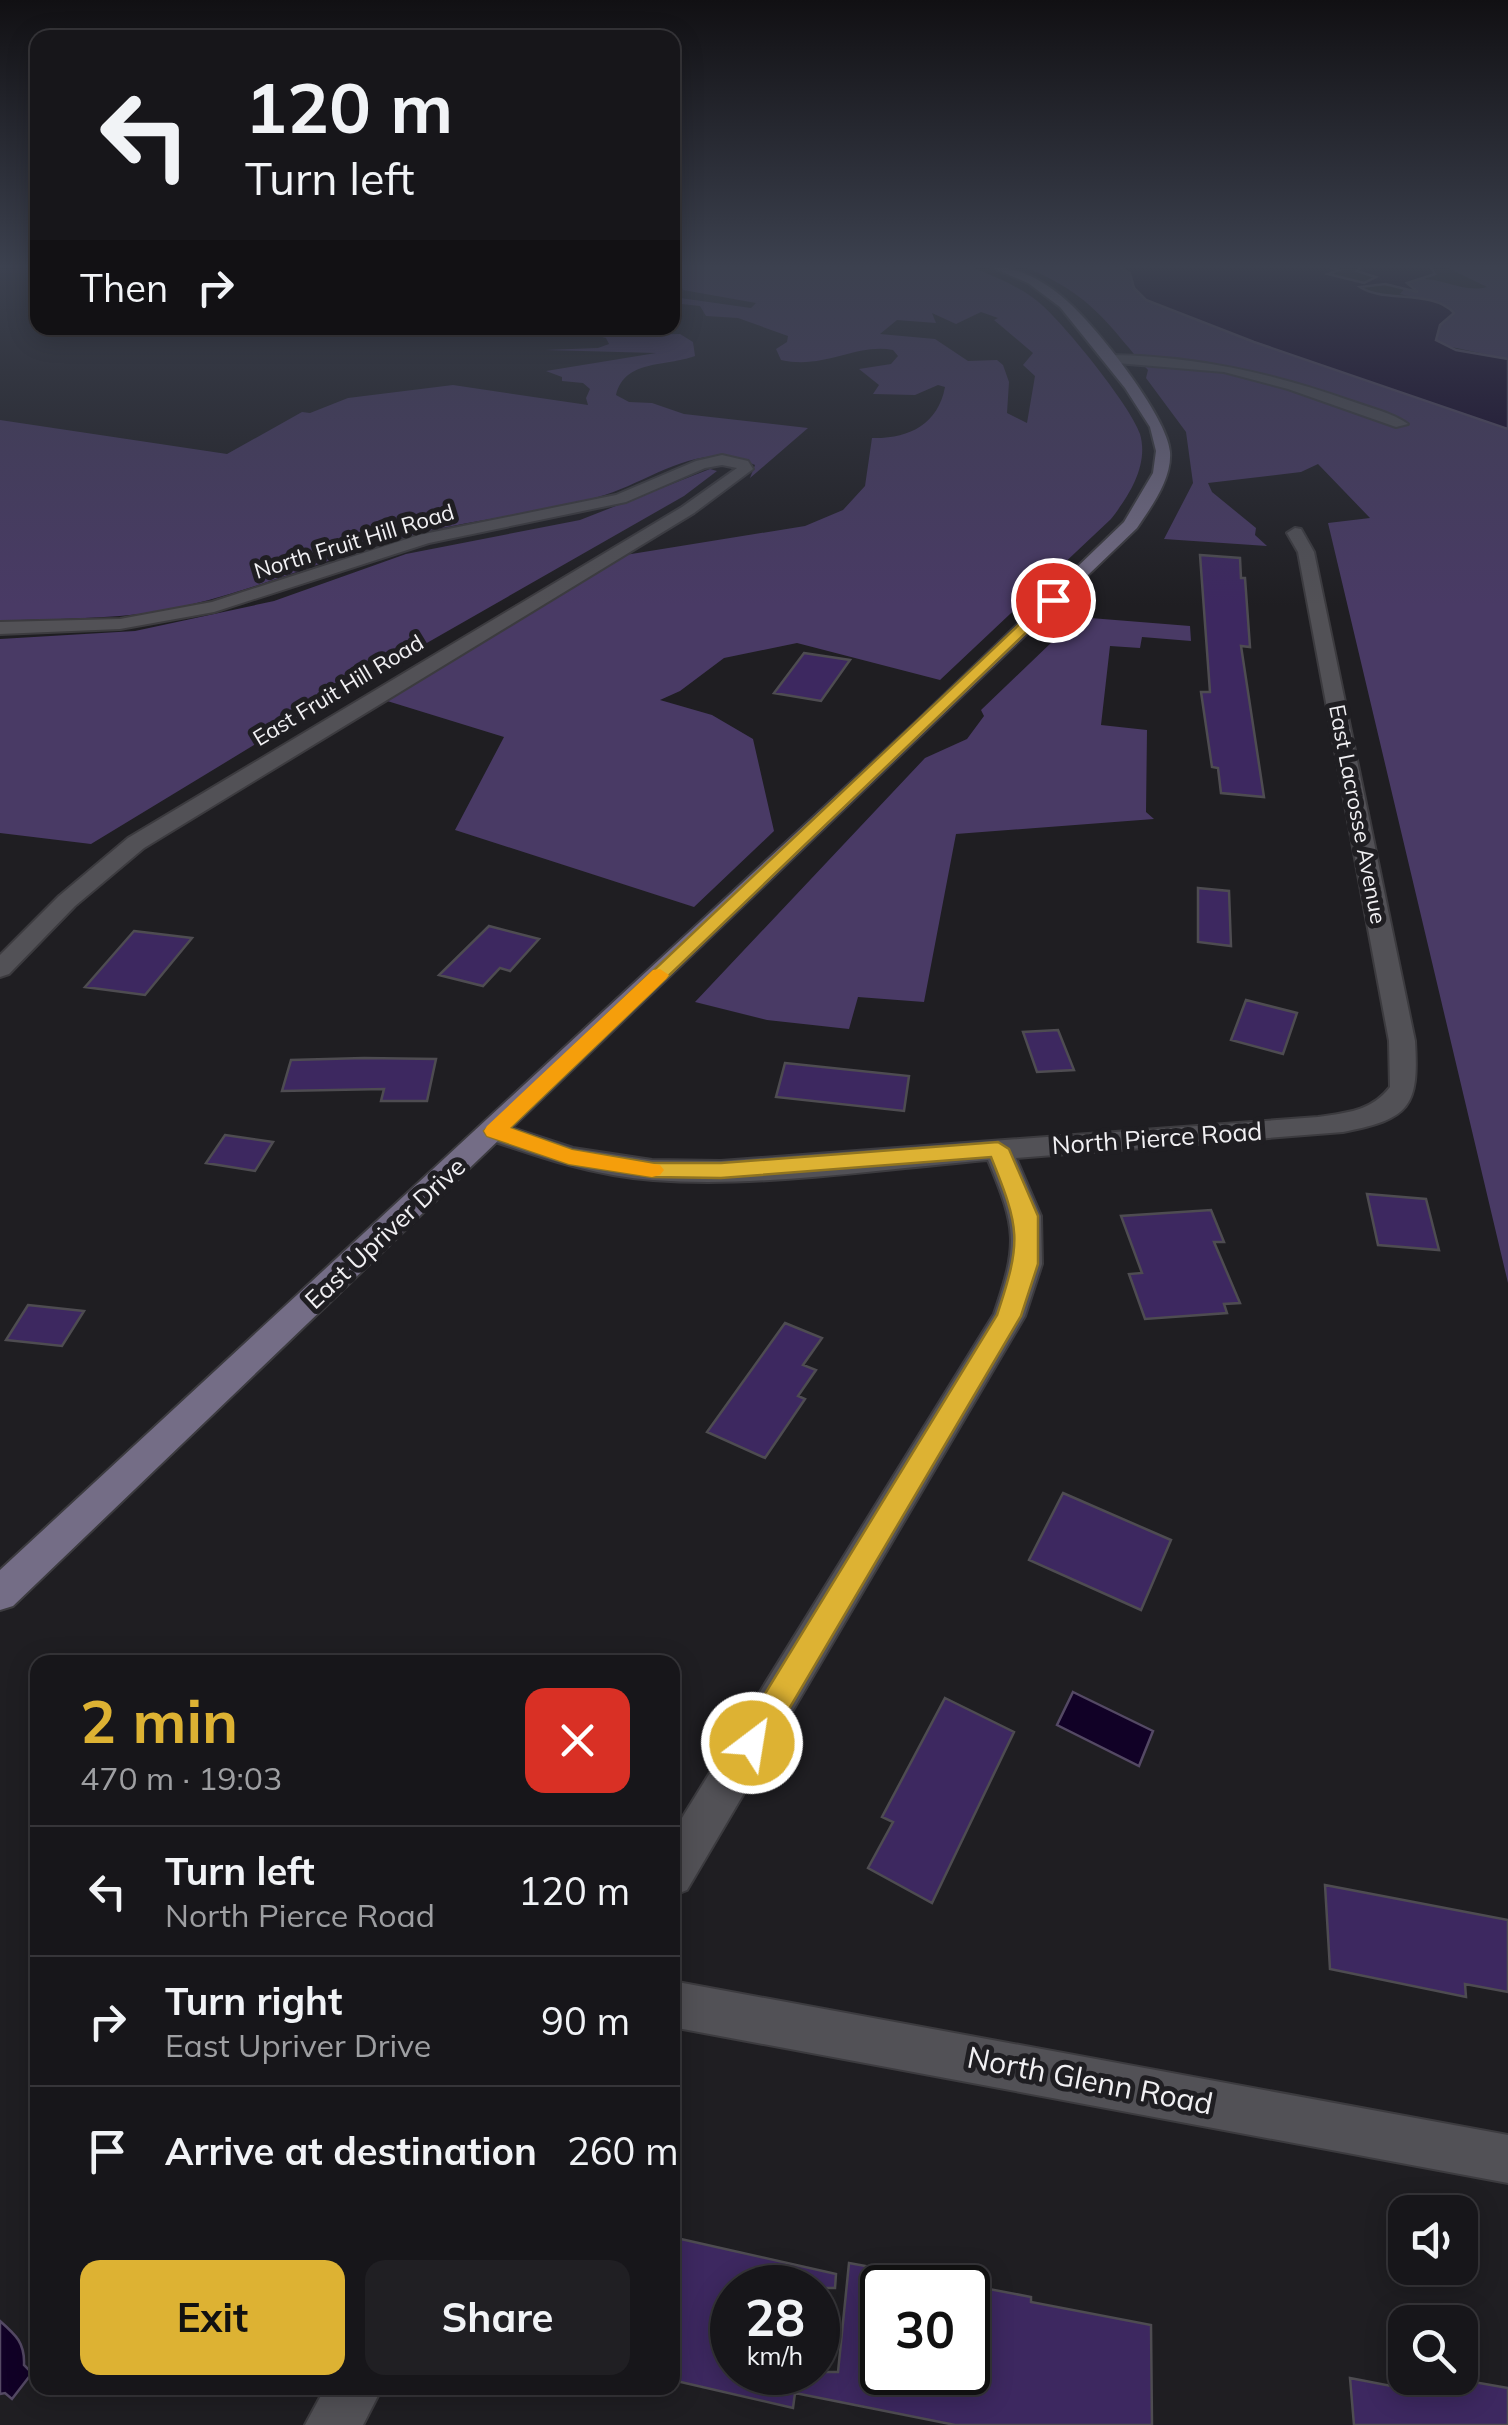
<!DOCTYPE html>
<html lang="en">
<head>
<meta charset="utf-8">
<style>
	:root { --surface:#17161a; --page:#201f23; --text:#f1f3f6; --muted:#9e9fa2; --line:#363539; --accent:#ddb233 }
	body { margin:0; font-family:Mulish,sans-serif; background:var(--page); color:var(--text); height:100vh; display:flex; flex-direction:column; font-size:38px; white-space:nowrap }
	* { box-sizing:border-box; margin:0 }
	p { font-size:32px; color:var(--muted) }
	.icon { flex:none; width:55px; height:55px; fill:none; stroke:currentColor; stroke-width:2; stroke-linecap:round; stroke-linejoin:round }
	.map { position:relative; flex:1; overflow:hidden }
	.side { position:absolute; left:30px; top:1655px; width:650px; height:740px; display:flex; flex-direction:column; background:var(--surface); border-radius:20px; box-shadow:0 5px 25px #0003,0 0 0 2px var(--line) }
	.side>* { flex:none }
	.hud { position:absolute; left:30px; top:30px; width:650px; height:305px; border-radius:20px; box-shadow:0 5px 25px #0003,0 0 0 2px var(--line); background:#17161a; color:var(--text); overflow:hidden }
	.tools { position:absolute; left:1388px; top:2195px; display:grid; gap:20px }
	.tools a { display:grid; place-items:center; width:90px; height:90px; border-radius:20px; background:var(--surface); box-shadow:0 5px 25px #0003,0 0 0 2px var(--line); font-size:50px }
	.speed { position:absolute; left:710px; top:2265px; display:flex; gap:20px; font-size:50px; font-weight:700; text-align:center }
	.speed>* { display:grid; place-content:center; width:130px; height:130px; border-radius:50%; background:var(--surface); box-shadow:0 5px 25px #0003,0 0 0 2px var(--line); line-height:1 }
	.speed small { font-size:25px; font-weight:400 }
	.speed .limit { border:5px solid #111; border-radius:15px; background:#fff; color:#111 }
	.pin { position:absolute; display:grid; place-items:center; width:85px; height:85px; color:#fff; margin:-42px; border:5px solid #fff; border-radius:50%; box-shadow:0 2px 10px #0007 }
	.me { position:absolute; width:110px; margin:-55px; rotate:31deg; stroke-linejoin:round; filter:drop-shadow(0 0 8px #0008) }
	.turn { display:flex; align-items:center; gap:35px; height:210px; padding:0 50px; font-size:45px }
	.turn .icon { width:130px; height:130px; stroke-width:2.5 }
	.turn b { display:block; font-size:70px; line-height:85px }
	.then { display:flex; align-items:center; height:95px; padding:0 50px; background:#0003; gap:20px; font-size:38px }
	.round { display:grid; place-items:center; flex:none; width:105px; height:105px; border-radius:20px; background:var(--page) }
	.headline { display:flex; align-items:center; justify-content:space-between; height:170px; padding:0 50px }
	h1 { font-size:60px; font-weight:700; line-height:75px; color:var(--accent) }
	.button { display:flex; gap:20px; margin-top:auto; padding:20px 50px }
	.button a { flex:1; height:115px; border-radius:20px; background:var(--accent); color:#111; font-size:40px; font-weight:700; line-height:115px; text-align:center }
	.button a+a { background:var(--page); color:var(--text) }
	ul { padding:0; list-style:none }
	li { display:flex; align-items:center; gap:30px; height:130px; padding:0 50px; border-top:2px solid var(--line) }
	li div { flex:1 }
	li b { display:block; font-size:38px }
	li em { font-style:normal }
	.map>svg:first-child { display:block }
	.green { fill:#493a65; fill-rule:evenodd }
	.water { fill:#110126; stroke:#544964; stroke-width:2.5 }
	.building { fill:#3d2860; stroke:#4e4c51; stroke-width:2.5 }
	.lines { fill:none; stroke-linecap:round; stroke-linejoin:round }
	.street-casing { stroke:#3c3b3f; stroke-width:4 }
	.secondary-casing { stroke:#3c3b3f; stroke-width:4 }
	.street { fill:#525156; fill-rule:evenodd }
	.secondary { fill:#746d86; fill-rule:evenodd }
	.route { fill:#ddb233; stroke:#907421; stroke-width:2.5 }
	.slow { fill:#f59e0b }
	.labels { text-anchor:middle; stroke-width:10; stroke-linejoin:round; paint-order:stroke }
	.far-street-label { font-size:22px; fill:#f1f0f3; stroke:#1f1e22 }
	.street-label { font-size:25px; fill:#f1f0f3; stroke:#1f1e22 }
	.near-street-label { font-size:30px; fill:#f1f0f3; stroke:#1f1e22 }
</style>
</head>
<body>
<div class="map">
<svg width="1508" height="2425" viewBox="0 0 1508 2425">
	<rect width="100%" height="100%" fill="#1f1e22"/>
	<path class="green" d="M 673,267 L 974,268 C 996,277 1018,286 1036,300 C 1060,318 1131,406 1140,434 C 1149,465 1129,496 1111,519 L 940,680 L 797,643 L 724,658 L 680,691 L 660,700 L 712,715 L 753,739 L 774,831 L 694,907 L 455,830 L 504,737 L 384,700 L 619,556 L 805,526 L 843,510 L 865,486 L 872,438 C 908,439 938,425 945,387 L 938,385 L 915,395 L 873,394 L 879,385 L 859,369 L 891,364 L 898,356 L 893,350 C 856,343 824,370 781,360 L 776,349 L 787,342 L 788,336 L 738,318 L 706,316 L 700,306 L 673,303 L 673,297 L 751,308 L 756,303 L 683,290 ZM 981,312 L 998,318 L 994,320 L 1033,353 L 1023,365 L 1035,376 L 1027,423 L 1007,413 L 1009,382 L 1003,365 L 997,360 L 968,361 L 935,339 L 880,334 L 897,320 L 936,323 L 932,313 L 956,324 Z
		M 1025,267 L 1119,267 L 1130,273 L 1134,288 L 1254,342 L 1508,429 L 1508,1283 L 1328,523 L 1370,518 L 1318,464 L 1301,472 L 1208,483 L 1212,492 L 1256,528 L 1255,535 L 1267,546 L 1164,539 L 1193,483 L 1186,432 L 1146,378 L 1148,370 C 1105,321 1092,295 1025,267 Z
		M 1446,267 L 1508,267 L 1508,359 L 1442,345 L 1435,340 L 1440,325 L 1454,313 L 1447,306 L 1400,294 L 1404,289 L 1411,291 L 1407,284 L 1410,280 C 1437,274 1461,294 1487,287 Z
		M 567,328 L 601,328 L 621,335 L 680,334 L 693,342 L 695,356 C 665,367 625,359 616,395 L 629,402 L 652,403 L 684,414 L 808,428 L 750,478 L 755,465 C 701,437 649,483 598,497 C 539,513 479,519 420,533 C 331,554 249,596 159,611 C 108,620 52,618 0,621 L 0,420 L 227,454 L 302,412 L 310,413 L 348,398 L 453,385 L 588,405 L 586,398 L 590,389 L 583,383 L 562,381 L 562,377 L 546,371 L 656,353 L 545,350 L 598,348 L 609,344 L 606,338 Z
		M 710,469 L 717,471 L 684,496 L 348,688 L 91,844 L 0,833 L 0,639 L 135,631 L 274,601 L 406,554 L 580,520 Z
		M 1078,617 L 1190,626 L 1191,641 L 1142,637 L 1140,648 L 1110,646 L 1101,725 L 1147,730 L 1146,812 L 1154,819 L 956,834 L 924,1002 L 858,997 L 849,1029 L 767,1020 L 695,1002 L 925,758 L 967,739 L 984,716 L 981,710 Z"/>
	<path class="water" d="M 1119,267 L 1329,267 L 1339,270 L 1328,274 L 1364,283 L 1376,277 L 1357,271 L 1362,267 L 1431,267 L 1435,274 L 1407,283 L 1418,292 L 1385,284 L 1360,287 C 1383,303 1432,289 1454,313 L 1440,325 L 1436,340 L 1456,350 L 1508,359 L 1508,429 L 1254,342 L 1146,300 L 1134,288 L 1130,273 Z
		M 1073,1692 L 1153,1731 L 1139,1766 L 1057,1725 Z
		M 0,2321 C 16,2335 25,2343 24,2365 L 32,2373 L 12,2399 L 5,2393 L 0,2394 Z"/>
	<path class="building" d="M 1200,555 L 1240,558 L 1241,578 L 1245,578 L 1250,647 L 1241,646 L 1264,797 L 1221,793 L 1218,768 L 1212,767 L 1201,692 L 1210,692 Z
		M 804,653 L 850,660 L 821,701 L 774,693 Z
		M 1198,888 L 1229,891 L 1231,946 L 1198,942 Z
		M 489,926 L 539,939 L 510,971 L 500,968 L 483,986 L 439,975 Z
		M 134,931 L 192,938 L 145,995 L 85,987 Z
		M 1246,1000 L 1297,1013 L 1283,1054 L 1231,1040 Z
		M 1058,1030 L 1074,1070 L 1037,1072 L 1023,1032 Z
		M 364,1058 L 436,1059 L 427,1101 L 381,1101 L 384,1089 L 282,1091 L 291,1060 Z
		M 785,1063 L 909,1076 L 904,1111 L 776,1097 Z
		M 225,1135 L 273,1142 L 255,1171 L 206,1163 Z
		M 1367,1194 L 1426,1199 L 1439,1250 L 1378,1245 Z
		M 1211,1210 L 1224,1242 L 1214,1242 L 1240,1303 L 1224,1304 L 1227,1313 L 1145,1319 L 1129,1274 L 1142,1273 L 1121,1216 Z
		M 28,1305 L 84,1311 L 62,1346 L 6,1340 Z
		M 785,1323 L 822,1338 L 803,1365 L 816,1370 L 798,1396 L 805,1399 L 765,1458 L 707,1432 Z
		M 1063,1493 L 1171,1540 L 1141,1610 L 1029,1560 Z
		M 945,1698 L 1014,1732 L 932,1903 L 868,1868 L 893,1822 L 882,1817 Z
		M 1325,1885 L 1508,1920 L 1508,1992 L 1465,1984 L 1466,1997 L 1330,1969 Z
		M 672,2237 L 836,2274 L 835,2288 L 732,2288 L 732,2372 L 838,2372 L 849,2263 L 882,2269 L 882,2372 L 968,2372 L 968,2285 L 1031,2297 L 1031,2302 L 1151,2325 L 1152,2425 L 955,2425 L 795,2393 L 793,2408 L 672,2380 Z
		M 1350,2378 L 1417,2391 L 1416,2378 L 1451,2378 L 1508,2388 L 1508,2425 L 1354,2425 Z"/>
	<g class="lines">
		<g class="street-casing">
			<path id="street" d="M 1110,355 C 1195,356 1272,373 1351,401 C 1370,408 1393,413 1408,424 L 1396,427 L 1288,389 L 1224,372 L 1105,362 L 1105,356 Z
				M 722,455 L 748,461 L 753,469 L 694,513 L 144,848 L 75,906 L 9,974 L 0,977 L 0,955 L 59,896 L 128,838 L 682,507 L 737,468 L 722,465 L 705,468 L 626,502 L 429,543 L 214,612 L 120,629 L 0,634 L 0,622 L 120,619 L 212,602 L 419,535 L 616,495 L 696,461 Z
				M 1295,528 L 1301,529 L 1314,552 L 1415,1041 C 1419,1107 1410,1119 1343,1132 L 1016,1158 L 1041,1216 L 1042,1264 L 1025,1316 L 687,1890 L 672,1896 L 672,1834 L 994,1314 C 1018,1243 1017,1230 988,1160 C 881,1169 760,1188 653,1180 C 594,1176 539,1157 484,1138 L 480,1131 L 484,1124 L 494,1122 L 573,1148 L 652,1160 L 721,1161 L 1318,1117 C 1346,1113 1372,1111 1390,1087 L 1389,1041 L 1298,552 L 1287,533 Z
				M 672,1981 L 1508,2135 L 1508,2183 L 672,2027 Z
				M 325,2388 L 382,2388 L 363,2425 L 305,2425 Z"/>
		</g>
		<g class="secondary-casing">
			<path id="secondary" d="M 991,267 C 1019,266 1047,283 1067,301 C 1095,325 1168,417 1170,452 C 1172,479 1151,507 1137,528 L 13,1606 L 0,1610 L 0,1570 L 916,722 L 1124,522 L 1153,473 L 1156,451 L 1150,427 L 1125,388 L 1060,307 L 1028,283 Z"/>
		</g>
		<use href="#street" class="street"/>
		<use href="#secondary" class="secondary"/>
	</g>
	<linearGradient id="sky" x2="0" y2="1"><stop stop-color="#111013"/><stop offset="0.44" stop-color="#3c414f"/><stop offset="1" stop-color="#3c414f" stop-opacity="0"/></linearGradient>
	<rect width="1508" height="606" fill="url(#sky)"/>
	<path class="route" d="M 1048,597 L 1060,600 L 510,1128 L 572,1150 L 652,1163 L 721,1163 L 998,1142 L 1009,1149 L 1038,1216 L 1038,1264 L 1021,1316 L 763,1753 L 752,1758 L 741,1753 L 736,1743 L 741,1733 L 997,1315 C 1022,1240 1020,1229 991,1157 L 721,1178 L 652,1177 L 569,1164 L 487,1136 L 484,1131 Z"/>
	<path class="slow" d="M 660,969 L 669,975 L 666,979 L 510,1128 L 572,1150 L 660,1165 L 664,1170 L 660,1175 L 652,1177 L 569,1164 L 487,1136 L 484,1131 L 487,1126 L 653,970 Z"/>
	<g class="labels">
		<g class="far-street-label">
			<text transform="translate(354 541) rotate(-17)" y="8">North Fruit Hill Road</text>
			<text transform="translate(338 690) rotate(-31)" y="8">East Fruit Hill Road</text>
			<text transform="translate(1358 814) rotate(79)" y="8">East Lacrosse Avenue</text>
		</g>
		<g class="street-label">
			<text transform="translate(1157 1138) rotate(-4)" y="9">North Pierce Road</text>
			<text transform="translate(385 1233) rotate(-43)" y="9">East Upriver Drive</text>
		</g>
		<g class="near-street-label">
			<text transform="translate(1090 2081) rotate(11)" y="10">North Glenn Road</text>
		</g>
	</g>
</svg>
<div class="tools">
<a><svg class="icon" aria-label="sound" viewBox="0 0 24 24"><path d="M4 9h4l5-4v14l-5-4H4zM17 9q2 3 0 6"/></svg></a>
<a><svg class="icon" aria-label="search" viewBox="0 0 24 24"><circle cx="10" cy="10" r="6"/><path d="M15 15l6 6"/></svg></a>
</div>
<div class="speed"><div>28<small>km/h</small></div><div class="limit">30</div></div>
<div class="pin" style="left:1053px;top:600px;background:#d93025"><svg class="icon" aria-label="arrive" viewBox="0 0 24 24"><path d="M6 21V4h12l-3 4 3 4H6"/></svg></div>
<svg class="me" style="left:752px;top:1743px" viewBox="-20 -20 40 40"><circle r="17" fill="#ddb233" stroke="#fff" stroke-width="3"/><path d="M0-11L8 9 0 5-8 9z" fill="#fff"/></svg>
<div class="hud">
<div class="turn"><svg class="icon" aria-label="left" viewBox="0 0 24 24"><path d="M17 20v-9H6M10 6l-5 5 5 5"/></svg><div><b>120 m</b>Turn left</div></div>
<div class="then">Then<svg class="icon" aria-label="right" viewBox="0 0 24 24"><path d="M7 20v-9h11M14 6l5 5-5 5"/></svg></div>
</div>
<section class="side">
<div class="headline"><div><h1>2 min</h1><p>470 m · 19:03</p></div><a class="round" style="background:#d93025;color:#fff"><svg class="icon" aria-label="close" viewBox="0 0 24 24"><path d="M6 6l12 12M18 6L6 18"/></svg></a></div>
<ul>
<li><svg class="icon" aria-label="left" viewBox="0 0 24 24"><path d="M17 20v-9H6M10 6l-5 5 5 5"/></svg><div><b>Turn left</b><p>North Pierce Road</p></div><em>120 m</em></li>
<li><svg class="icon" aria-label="right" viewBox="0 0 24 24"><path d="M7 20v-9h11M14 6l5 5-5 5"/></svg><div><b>Turn right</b><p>East Upriver Drive</p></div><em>90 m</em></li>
<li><svg class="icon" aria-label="arrive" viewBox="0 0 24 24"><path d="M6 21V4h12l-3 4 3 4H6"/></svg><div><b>Arrive at destination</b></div><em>260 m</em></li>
</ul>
<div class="button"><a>Exit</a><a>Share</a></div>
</section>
</div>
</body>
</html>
